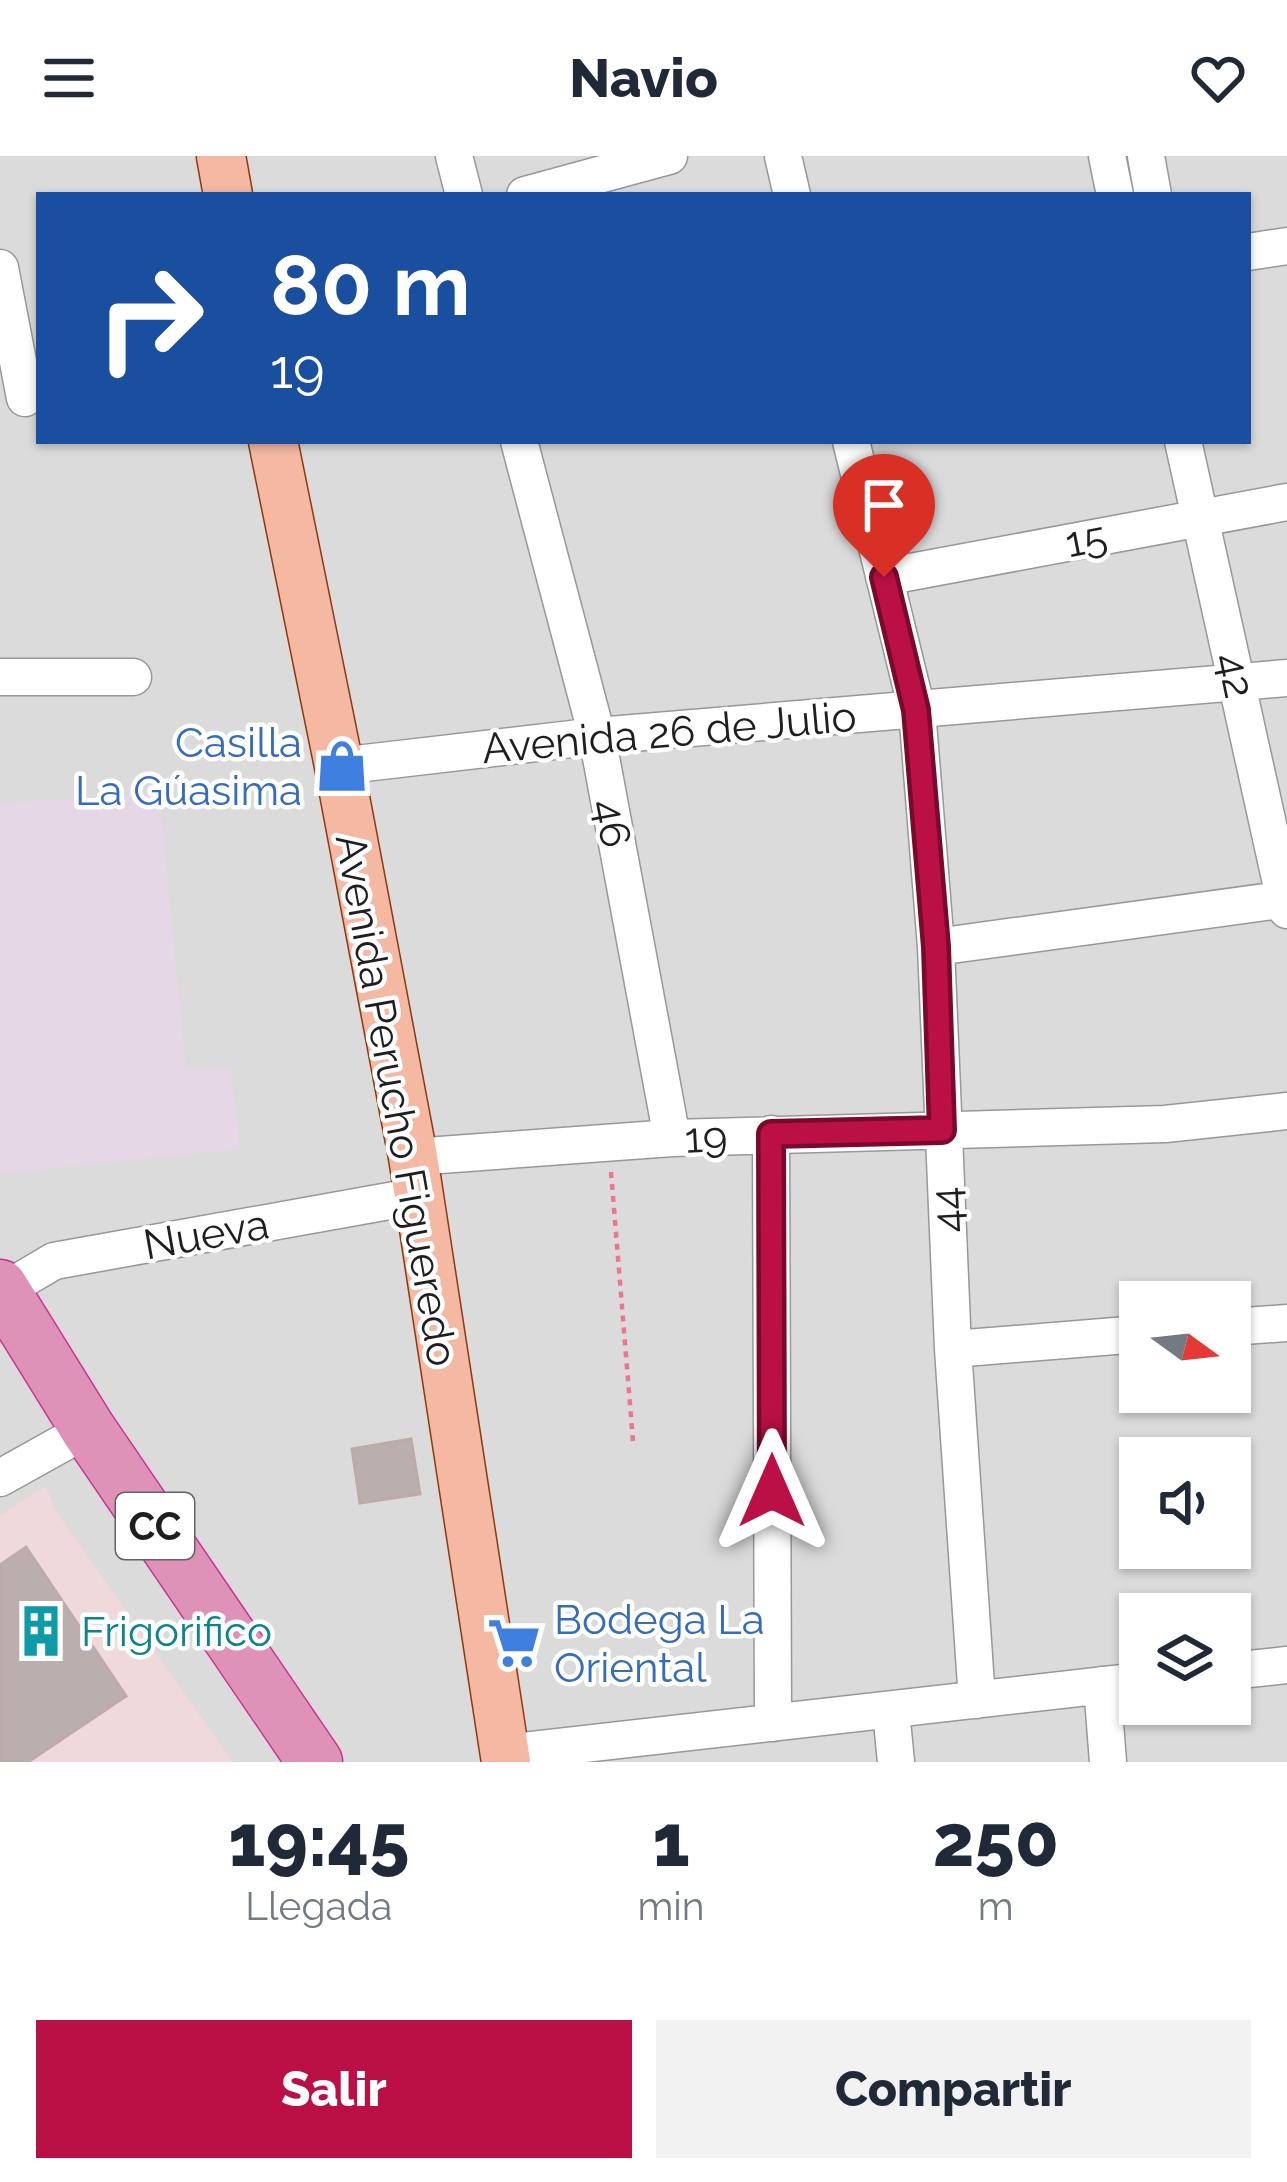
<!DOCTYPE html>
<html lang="es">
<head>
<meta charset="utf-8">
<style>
	:root { --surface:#fff; --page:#f2f2f3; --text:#1f2937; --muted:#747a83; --accent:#bb1045 }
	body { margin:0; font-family:Raleway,sans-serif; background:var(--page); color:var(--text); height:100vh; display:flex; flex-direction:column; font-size:45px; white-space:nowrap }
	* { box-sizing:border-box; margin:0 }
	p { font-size:39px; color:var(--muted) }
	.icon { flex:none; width:66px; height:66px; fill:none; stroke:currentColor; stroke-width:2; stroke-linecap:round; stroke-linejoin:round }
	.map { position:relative; height:1606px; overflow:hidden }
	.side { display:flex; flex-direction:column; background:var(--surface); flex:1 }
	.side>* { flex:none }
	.top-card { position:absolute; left:36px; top:36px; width:1215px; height:252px; border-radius:0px; box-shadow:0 3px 9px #0004; background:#1a4fa0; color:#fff; overflow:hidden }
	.needle { width:78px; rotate:105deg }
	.buttons { position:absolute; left:1119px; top:1125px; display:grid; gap:24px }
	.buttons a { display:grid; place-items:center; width:132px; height:132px; border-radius:0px; background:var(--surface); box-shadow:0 3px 9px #0004; font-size:60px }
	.pin { position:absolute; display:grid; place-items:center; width:102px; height:102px; color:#fff; margin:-123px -51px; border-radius:50% 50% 50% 0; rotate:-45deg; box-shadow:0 0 12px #0007 }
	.pin .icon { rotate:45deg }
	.me { position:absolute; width:132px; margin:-66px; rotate:0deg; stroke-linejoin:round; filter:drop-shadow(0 0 9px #0008) }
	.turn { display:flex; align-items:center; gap:42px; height:252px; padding:0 36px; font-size:54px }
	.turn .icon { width:156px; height:156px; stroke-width:2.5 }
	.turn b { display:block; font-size:84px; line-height:102px }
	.eta { display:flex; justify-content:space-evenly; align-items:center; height:204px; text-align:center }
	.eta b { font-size:72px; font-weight:800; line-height:84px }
	.primary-button { display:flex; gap:24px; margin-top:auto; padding:24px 36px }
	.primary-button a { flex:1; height:138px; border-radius:0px; background:var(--accent); color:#fff; font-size:48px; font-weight:800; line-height:138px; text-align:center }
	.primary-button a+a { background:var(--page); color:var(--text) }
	header { display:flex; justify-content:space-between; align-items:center; height:156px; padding:0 36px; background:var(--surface); font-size:54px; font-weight:800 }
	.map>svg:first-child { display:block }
	.residential { fill:#dcdbdb; fill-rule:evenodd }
	.industrial { fill:#e5d7e6 }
	.military { fill:#efd9da }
	.building { fill:#bbafae; stroke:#beaba8; stroke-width:3 }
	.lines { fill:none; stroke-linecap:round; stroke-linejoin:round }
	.minor-casing { stroke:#989898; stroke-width:39 }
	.major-casing { stroke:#8b3a0c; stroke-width:51 }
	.highway-casing { stroke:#cb3296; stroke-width:57 }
	.path { stroke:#ee758e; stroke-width:4.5; stroke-dasharray:6 6; stroke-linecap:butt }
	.minor { stroke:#fff; stroke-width:36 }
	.major { stroke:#f4b8a3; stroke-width:48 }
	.highway { stroke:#df92b8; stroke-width:54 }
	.route-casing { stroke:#7a0a2d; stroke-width:30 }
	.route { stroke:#bb1045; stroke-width:21 }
	.labels { text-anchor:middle; stroke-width:9; stroke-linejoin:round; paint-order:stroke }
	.shield { fill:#fff; stroke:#626262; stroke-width:3 }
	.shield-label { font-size:39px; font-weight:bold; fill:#1e1e1e }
	.street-label { font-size:42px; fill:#1e1e1e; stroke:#fff }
	.shop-label { font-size:42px; fill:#366cbe; stroke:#fff; text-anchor:end }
	.culture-label { font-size:42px; fill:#0d838f; stroke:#fff; text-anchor:start }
</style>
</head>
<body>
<header><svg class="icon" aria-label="menu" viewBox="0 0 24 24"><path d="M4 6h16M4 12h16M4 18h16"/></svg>Navio<svg class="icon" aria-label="heart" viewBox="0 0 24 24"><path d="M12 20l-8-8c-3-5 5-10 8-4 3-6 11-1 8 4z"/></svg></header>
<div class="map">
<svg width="1287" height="1606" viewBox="0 0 1287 1606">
	<rect width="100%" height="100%" fill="#eee8e5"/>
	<path class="residential" d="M 0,0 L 1287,0 L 1287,1606 L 0,1606 ZM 39,39 L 1248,39 L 1248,285 L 39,285 ZM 1140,1146 L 1230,1146 L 1230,1236 L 1140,1236 ZM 1140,1302 L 1230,1302 L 1230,1392 L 1140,1392 ZM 1140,1458 L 1230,1458 L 1230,1548 L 1140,1548 Z"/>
	<path class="industrial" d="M 159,638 L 186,912 L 231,912 L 240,993 L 0,1018 L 0,647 Z"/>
	<path class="military" d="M 46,1330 L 55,1354 L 233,1606 L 0,1606 L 0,1359 Z"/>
	<path class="building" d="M 411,1283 L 420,1338 L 360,1347 L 352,1293 Z
		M 26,1391 L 126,1540 L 28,1606 L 0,1606 L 0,1409 Z"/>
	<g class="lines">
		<g class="minor-casing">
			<path id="minor" d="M 454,0 L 464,39
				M 783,0 L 792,39
				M 1107,0 L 1115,39
				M 1146,0 L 1153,39
				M 525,39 L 669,0
				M 1248,96 L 1287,90
				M 0,112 L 25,242
				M 519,285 L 597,580 L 672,982
				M 851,285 L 917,554 L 936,791 L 953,1193 L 977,1544
				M 1183,285 L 1287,754
				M 884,421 L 1287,346
				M 0,521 L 133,521
				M 339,610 L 597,580 L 1287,522
				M 936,791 L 1287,743
				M 771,978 L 773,1567
				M 413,1001 L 672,982 L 1165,968 L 1287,955
				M 3,1135 L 54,1105 L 417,1040
				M 1230,1171 L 1287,1167
				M 953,1193 L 1140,1178
				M 0,1322 L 88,1273
				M 1230,1515 L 1287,1509
				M 1102,1529 L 1108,1606
				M 891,1555 L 896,1606
				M 505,1597 L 1140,1525"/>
		</g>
		<g class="major-casing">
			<path id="major" d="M 221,0 L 228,39
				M 273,285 L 339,610 L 413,1001 L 506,1606"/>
		</g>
		<g class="highway-casing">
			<path id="highway" d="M 0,1131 L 88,1273 L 315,1606"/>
		</g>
		<path class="path" d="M 611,1016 L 633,1285"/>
		<use href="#minor" class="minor"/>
		<use href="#major" class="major"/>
		<use href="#highway" class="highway"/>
	</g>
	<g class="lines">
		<g class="route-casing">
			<path id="route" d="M 772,1335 L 771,978 L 942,974 L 936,791 L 916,554 L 884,421"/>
		</g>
		<use href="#route" class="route"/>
	</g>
	<defs>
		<g id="shop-bare" transform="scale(4.14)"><path d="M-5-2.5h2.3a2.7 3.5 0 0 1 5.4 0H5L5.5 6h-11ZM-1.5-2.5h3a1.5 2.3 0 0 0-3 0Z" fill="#3f7fe0" stroke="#fff" stroke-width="2.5" paint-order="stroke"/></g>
		<g id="building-bare" transform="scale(4.14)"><path d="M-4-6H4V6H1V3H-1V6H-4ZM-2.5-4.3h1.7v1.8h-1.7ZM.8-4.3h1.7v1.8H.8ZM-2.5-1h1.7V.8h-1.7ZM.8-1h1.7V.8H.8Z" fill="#0f9aa8" stroke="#fff" stroke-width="2.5" paint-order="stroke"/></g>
		<g id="supermarket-bare" transform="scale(4.14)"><path d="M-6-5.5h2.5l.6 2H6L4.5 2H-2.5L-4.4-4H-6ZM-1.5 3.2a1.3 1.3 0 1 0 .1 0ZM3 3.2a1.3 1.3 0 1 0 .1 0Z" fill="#3f7fe0" stroke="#fff" stroke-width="2.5" paint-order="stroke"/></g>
	</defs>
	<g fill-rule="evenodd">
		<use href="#shop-bare" x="342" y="610"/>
		<use href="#building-bare" x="41" y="1475"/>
		<use href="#supermarket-bare" x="514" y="1487"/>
	</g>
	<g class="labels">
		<rect class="shield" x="116" y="1337" width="78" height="66" rx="9"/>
		<g class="shield-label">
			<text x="155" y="1384">CC</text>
		</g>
		<g class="street-label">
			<text transform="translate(1086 383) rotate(-11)" y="15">15</text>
			<text transform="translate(1236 519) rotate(78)" y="15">42</text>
			<text transform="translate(669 576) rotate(-5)" y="15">Avenida 26 de Julio</text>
			<text transform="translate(613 667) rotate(79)" y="15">46</text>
			<text transform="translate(397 944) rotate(80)" y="15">Avenida Perucho Figueredo</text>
			<text transform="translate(706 981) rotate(-3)" y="15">19</text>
			<text transform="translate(946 1054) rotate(-93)" y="15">44</text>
			<text transform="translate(206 1078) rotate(-10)" y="15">Nueva</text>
		</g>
		<g class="shop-label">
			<text x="302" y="601">Casilla<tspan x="302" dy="48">La Gúasima</tspan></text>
			<text x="554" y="1478" text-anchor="start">Bodega La<tspan x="554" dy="48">Oriental</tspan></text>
		</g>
		<g class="culture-label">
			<text x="81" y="1490">Frigorifico</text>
		</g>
	</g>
</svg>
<div class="buttons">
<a><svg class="needle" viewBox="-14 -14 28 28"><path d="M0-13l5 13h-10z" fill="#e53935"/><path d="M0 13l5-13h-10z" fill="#747a83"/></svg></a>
<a><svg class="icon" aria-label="sound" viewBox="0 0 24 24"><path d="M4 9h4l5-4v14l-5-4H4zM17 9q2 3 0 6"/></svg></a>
<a><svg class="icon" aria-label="layers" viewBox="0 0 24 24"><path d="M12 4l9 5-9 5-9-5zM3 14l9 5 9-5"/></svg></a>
</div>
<div class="pin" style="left:884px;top:421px;background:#d93025"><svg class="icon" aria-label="arrive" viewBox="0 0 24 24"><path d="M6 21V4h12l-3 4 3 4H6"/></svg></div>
<svg class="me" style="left:772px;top:1335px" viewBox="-20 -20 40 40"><path d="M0-17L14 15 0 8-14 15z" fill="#bb1045" stroke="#fff" stroke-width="4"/></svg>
<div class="top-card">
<div class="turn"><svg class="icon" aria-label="right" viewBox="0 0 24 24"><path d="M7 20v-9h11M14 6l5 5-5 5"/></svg><div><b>80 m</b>19</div></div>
</div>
</div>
<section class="side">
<div class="eta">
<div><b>19:45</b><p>Llegada</p></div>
<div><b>1</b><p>min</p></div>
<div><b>250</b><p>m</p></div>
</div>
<div class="primary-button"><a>Salir</a><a>Compartir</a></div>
</section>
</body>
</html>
